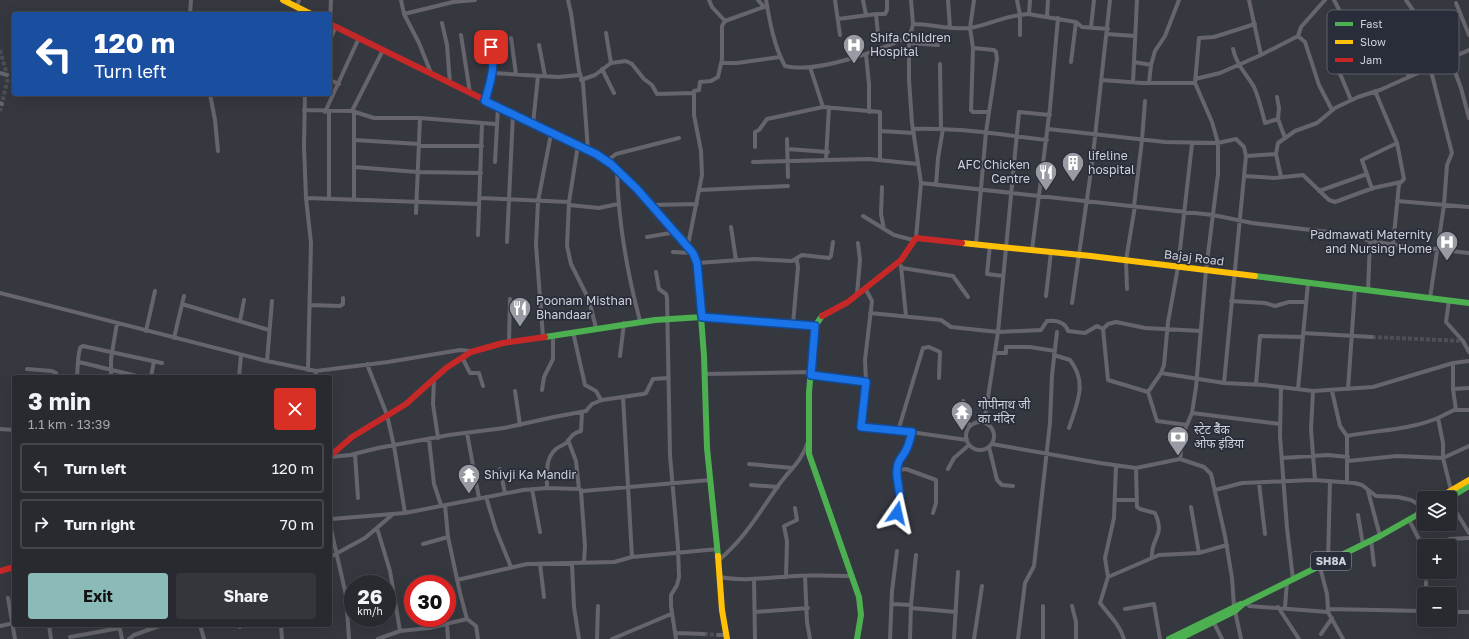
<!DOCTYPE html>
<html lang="en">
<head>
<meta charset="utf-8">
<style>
	:root { --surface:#282a30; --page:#34363c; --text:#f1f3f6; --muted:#a5a7ab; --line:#44464c; --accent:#8bbbb9 }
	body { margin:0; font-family:"Golos Text","Noto Sans Devanagari",sans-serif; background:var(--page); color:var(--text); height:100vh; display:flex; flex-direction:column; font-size:15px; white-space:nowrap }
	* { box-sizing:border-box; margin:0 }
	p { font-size:13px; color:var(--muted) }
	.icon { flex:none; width:22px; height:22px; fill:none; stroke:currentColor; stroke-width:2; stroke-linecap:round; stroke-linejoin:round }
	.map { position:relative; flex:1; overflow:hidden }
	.sheet { position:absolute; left:12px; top:375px; width:320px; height:252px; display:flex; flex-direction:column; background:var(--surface); border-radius:4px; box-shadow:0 4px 16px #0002,0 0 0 1px var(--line) }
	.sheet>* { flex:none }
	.top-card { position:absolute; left:12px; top:12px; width:320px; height:84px; border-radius:4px; box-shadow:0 4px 16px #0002,0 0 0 1px var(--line); background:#1a4fa0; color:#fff; overflow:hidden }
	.controls { position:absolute; left:1417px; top:491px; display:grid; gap:8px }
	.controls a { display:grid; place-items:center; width:40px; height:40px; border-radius:4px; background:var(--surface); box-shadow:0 4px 16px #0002,0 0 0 1px var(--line); font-size:20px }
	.speed { position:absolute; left:344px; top:575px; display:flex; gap:8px; font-size:20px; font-weight:700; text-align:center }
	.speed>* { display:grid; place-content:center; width:52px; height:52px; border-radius:50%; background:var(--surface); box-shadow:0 4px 16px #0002,0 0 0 1px var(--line); line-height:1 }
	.speed small { font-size:10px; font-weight:400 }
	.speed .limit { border:6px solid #d22; background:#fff; color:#111 }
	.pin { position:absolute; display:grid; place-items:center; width:34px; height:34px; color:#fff; margin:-17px; border-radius:8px; box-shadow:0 2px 6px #0006 }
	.me { position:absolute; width:44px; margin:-22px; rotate:11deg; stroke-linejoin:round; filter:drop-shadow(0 0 3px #0008) }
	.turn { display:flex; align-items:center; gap:14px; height:84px; padding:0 16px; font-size:18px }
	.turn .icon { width:52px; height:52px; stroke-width:2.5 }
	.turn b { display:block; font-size:28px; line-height:34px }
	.round { display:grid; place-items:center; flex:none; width:42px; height:42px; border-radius:4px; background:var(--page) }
	.summary { display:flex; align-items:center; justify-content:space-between; height:68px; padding:0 16px }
	h1 { font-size:24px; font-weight:700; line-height:30px }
	.cta { display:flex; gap:8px; margin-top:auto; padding:8px 16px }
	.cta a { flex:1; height:46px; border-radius:4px; background:var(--accent); color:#111; font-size:16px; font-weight:700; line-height:46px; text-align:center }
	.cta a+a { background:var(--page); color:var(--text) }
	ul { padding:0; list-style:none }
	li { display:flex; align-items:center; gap:12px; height:50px; margin:0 8px 6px; padding:0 8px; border:2px solid var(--line); border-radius:4px }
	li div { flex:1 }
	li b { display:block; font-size:15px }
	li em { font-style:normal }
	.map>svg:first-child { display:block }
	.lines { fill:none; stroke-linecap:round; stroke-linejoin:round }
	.street-tunnel { stroke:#4d4f57; stroke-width:4; stroke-dasharray:4 2; stroke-linecap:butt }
	.street { stroke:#66656d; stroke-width:4 }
	.fast { stroke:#4caf50; stroke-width:6 }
	.slow { stroke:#ffc107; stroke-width:6 }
	.jam { stroke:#c62828; stroke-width:6 }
	.route-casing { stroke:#114b97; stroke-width:10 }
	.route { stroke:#1a73e8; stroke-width:7 }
	.labels { text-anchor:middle; stroke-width:3.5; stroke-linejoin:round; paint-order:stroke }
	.shield { fill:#292c39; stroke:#9ca0a9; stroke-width:1 }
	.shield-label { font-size:11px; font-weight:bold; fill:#ced1d9 }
	.poi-label { font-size:12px; fill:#ced1d9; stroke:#292c39; text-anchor:start }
	.street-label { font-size:12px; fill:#ced1d9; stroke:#292c39 }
	.key { fill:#292c39; stroke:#5b5e69; stroke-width:1 }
	.key-label { font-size:11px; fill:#ced1d9 }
</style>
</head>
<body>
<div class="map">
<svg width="1469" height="639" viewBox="0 0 1469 639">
	<rect width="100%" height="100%" fill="#363840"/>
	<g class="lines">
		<path class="street-tunnel" d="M 0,50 L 8,78 L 0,111
			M 1372,337 L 1463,341
			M 704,634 L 718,635"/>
		<path class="street" d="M 401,0 L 404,14 L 419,43 L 431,73
			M 568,0 L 571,13 L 579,71 L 583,83 L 588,150
			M 709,0 L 712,7 L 725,21 L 764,7
			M 758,0 L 764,7 L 767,6
			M 766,0 C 770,23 774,46 785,66 C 818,74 880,50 910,36
			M 835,0 L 840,35
			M 863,0 L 866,15
			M 911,0 L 913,24 L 909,40 L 909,80 L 912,123 L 921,183 L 916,238
			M 948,0 L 950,28
			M 974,0 L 970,28 L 973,48 L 994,50 L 996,52 L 997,59 L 986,132 L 976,244
			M 1249,0 L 1261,55 L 1298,36 L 1301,27 L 1325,0
			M 1334,0 L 1343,17 L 1347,33
			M 1406,0 L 1447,60
			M 1456,3 L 1469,35
			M 297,7 L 299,0
			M 190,14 L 191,0
			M 404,14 L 453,2 L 475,0
			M 876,14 L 885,14 L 887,10 L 887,0
			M 1029,14 L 1030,0
			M 1047,17 L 1048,0
			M 838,19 L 876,14 L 878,34
			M 330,22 L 331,0
			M 442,23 L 447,45 L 450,83
			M 913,24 C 932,24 950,30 969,28 C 986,26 1002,17 1020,15 L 1017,0
			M 1091,27 L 1094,0
			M 606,33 L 611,63
			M 1107,34 L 1135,36
			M 461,35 L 470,93
			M 1020,35 L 1020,15 L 1028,14 L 1076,22 L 1082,27 L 1108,29
			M 1298,36 L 1305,42 L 1319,85 L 1332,110
			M 511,38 L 516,74
			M 330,40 L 336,26
			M 1398,42 L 1409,77
			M 909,43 L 938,45
			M 539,45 L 545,76
			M 1426,45 L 1434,66
			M 973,48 L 971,110 L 973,112 L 988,112
			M 1233,49 C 1237,66 1246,73 1254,87 C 1259,98 1262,111 1265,123 L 1278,119 L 1285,138
			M 866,55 L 869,84 L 869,112
			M 1450,58 L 1461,88 L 1469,118
			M 1071,62 L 1076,22
			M 1134,62 L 1151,65 L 1155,51 L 1165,36 L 1179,0
			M 722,63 L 737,63 L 780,57
			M 940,64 L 941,128
			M 1336,64 L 1351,100
			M 810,67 L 823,107 L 880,112 L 880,131 L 914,133
			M 602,69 L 614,93
			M 0,73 L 7,75
			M 493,73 L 558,77 L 580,75
			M 1195,79 L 1220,73 L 1261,55
			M 330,80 L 339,84
			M 581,80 L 595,75 L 611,63 L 626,61 L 632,64 L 644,79 L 652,85 L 657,94 L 694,93
			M 1102,80 L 1142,83 L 1195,83
			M 1133,82 L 1137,0
			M 1149,83 L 1151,65
			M 1375,91 L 1397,143 L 1404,179 L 1399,184 L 1393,245
			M 210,94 L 215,120 L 218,151
			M 305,94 L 304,146 L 306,198 L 311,243 L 308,370
			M 1277,97 L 1279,108 L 1278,119
			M 485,101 C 493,73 496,66 489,37
			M 0,103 L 2,104
			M 304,110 L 352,111 L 374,118 L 420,118 L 495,124
			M 352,111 L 383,50
			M 325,112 L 359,38
			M 329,112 L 329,198
			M 354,112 L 354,199
			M 533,124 L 538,76
			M 913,129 C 958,127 1002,135 1047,140
			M 1048,129 L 1165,142 L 1218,143 L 1236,139 L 1244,147 L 1246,156 L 1224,383
			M 787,139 L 788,177
			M 354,140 L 419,144
			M 1192,144 L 1178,267 L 1168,322 L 1164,365 L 1161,373 L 1224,383 L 1264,385 L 1313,391 L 1373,387 L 1453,363
			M 578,145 L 569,202 L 567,246 L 571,264 L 589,300 L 596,328
			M 419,146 L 482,146
			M 755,147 L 755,132 L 759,130 L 767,119 L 823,107
			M 787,149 L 828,152
			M 1246,156 L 1276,154
			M 826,159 L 829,107
			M 880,160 L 880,131
			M 607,161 L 616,154 L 679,138
			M 495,162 L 498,107
			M 753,162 L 868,159 L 918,164
			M 355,167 L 417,172 L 481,173
			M 617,170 C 618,221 627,272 640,321
			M 1245,176 L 1274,178 L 1303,175 L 1329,200 L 1335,202 L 1373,188 L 1401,182
			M 1281,177 L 1276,154 L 1278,143 L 1295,131 L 1317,123 L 1335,108 L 1358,97 L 1380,90 L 1469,50
			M 921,183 L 1213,215 L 1252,223 L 1353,235 L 1370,241 L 1396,245 L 1469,253
			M 936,185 L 938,158 L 943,129
			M 882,187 L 881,214 L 884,229
			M 1372,189 L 1362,160 L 1397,143
			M 700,190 L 788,186
			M 1319,191 L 1367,174
			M 306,198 L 479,204
			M 480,198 L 569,202
			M 1397,201 L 1469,207
			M 569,205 L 599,208 L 618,204
			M 651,205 L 697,204
			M 1134,206 L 1142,140 L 1145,101
			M 416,213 L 420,118
			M 863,216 L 894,235 L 913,240
			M 731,227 L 736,260
			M 478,235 L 482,123
			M 647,237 L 676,232
			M 507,242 L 513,114
			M 688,245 L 702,175 L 701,151 L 694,115 L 694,91 L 699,90 L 700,82 L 711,81 L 718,77 L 722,59 L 722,26 L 725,21
			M 990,245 L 987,274 L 1003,276
			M 1032,250 L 1050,108 L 1058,18
			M 673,252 L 693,253
			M 697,263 L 754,259 L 792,261 L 802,255 L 829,258 L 831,256 L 833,242
			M 901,266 L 906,316
			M 902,268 L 953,276 L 968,297
			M 656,272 L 659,289 L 666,294 L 667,298 L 670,455 L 678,547 L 679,577 L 677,585 L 671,595 L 671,606 L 676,639
			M 865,288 L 872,301 L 865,360 L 866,382
			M 1127,289 L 1126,260 L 1135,206
			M 1368,291 L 1370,241
			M 0,293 L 267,361 L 316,371 L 388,362 L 460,350 L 471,351
			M 857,294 L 860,260 L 858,243
			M 1046,296 L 1051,252
			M 1430,298 L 1444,205 L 1447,165 L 1452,153 L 1430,67
			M 1449,300 L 1446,322 L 1463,341 L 1469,352
			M 1231,301 L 1265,303 L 1275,306 L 1289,302 L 1306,302
			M 1072,303 L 1092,164 L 1110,0
			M 182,304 L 269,330
			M 310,305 L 340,306 L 343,304 L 343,298
			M 870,313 L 941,320 L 951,327 L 998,332 L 1041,330 L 1047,321 C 1056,320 1065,322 1068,331 L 1085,333 L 1097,326 L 1103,329 L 1108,380 L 1148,392 L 1161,373
			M 240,321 L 244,300
			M 793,324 L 798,267 L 797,261 L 794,260
			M 1103,329 L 1108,324 L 1116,322 L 1145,328 L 1201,331
			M 146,331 L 155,291
			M 573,332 L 585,385 L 596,391 L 601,400
			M 1303,333 L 1372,337
			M 543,337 L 536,245 L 538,201 L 551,134
			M 174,338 L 184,296
			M 509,342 L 510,299
			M 995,353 L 1006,353 L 1006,347 L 1030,347 L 1055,351
			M 1054,355 L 1070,360 C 1088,383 1077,403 1069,428
			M 620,356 L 624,323
			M 462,357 L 470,373 L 479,373 L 483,386
			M 267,361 L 272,301
			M 367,364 L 387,415 L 394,446 L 405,513
			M 27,369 L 52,371 L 56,373 L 57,377
			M 705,374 L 811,372
			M 811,375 L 866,382 L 861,427 L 882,428 L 967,440
			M 77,377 L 78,361
			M 111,377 L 111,359 L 117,323
			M 141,377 L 79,362 L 78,359 L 80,348 L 83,346 L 162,363
			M 151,377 L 154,361
			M 239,377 L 241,355
			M 315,377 L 316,371
			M 434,378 L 433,404 L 438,438
			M 1256,384 L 1260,336 L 1303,337
			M 1281,387 L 1280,436 L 1287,528 L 1293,579
			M 1298,389 L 1308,283
			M 1348,389 L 1355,289
			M 1453,389 L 1469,388
			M 542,390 L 544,377 L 553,359 L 553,335
			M 515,391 L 520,425
			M 1313,391 L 1311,429 L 1315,480
			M 1332,391 L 1340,426 L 1347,436
			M 1148,392 L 1157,421 L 1187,425
			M 623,397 L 632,557
			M 963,401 L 961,412 L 970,426
			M 1456,410 L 1453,389 L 1453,363 L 1469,361
			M 1192,413 L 1280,424
			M 1438,418 L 1454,410 L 1469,410
			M966 436a14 14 0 1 1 28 0a14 14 0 1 1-28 0Z
			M 984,423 L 998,332 L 1019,112 L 1050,115
			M 0,429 L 14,430
			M 898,431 L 923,348 L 929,347 L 940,352 L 939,378
			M 467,433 L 479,498
			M 429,439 L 434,484 L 441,505
			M 568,440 L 576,461 L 579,489
			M 992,444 L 1100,463 L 1136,468 L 1180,459 L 1183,434 L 1192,413 L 1196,387 L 1206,270 L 1218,174 L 1218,143 L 1212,122 L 1195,83 L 1199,38 L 1214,37 L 1255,24
			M 989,447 L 997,480 L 1002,485 L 1013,486
			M 355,454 L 358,498
			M 330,457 L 350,455 L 378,448 L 449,435 L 504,428 L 554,417 L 586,411 L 592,404 L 602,400 L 643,394 L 646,393 L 653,379 L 668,378
			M 1282,458 L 1328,455 L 1348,457
			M 1180,459 L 1204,467 L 1211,474 L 1225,536 L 1232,578 L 1234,606 L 1241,639
			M 1348,461 L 1397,456 L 1443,458 L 1469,446
			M 749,464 L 793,468
			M 1116,465 L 1114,518 L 1105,558 L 1108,577 L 1100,603 C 1109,615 1120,625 1124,639
			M 1136,468 L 1137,507 L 1140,509 L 1155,513 C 1166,537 1150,538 1152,558
			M 500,469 L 505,493
			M 948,469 L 954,458 L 969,445
			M 898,470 L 906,469 L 936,480 L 936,503 L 933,513
			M 1347,482 L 1347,436 C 1378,430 1409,430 1438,418 L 1443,443 L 1443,458 L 1451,490
			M 1259,483 L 1265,534
			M 751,485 L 778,487
			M 547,488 C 547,474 545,458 556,449 C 559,446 565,445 567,442 C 572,436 573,433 581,431 L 582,412
			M 532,489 L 540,532
			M 1215,490 L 1242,483 L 1314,480 L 1354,483 L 1362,485 L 1376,496 L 1398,497 L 1411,500 L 1423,507
			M 581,491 L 585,546 L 584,562
			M 1368,491 L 1380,536
			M 486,497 L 496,530 L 511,567
			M 1115,500 L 1136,500
			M 1450,502 L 1469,533
			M 445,505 L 448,537 L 460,593 L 467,619 L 476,626 L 478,639
			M 1191,507 L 1199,553
			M 897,513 C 905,493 893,480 898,464 C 899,459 904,455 906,450 C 909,445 910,438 912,432
			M 1358,515 L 1363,545
			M 330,518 L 331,519 L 405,513 L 523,490 L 547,488 L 579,489 L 583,491 L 710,480
			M 1409,520 L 1422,545
			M 330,525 L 346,595 L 349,639
			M 377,528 L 390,571 L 400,631
			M 1449,539 L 1469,538
			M 1371,540 L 1374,565
			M 423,544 L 448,537
			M 330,557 L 365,538 L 392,515
			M 718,561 C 748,535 759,512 781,482 C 791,469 802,460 807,444
			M 1328,562 L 1330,481
			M 540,564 L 544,597
			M 572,564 L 574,607 L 579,639
			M 1320,567 L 1327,594 L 1328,609
			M 805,576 L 807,622 L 810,639
			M 719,577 C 745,582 770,577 796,576 C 815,575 834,576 852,576
			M 786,577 L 787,541 L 784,526 L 797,520 L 795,508
			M 1108,577 L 1159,555 L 1199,553 L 1227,545
			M 754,579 L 755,639
			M 457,580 L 527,564 L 614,562 L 632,557 L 718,549
			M 1426,582 L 1426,594
			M 8,598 L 15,639
			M 892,604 L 911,605
			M 1072,606 L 1076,622 L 1076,639
			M 1249,606 L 1328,612 L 1343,639
			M 1278,607 L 1299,639
			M 1285,607 L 1287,582
			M 911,608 L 956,612
			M 1125,609 L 1154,604 L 1160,639
			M 755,612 L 808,608
			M 1328,612 L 1328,609 L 1424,611
			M 1450,612 L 1469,612
			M 1213,621 L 1222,639
			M 447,624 L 448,639
			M 49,625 L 51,639
			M 119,625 L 122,639
			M 200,625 L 204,639
			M 239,625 L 240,627
			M 281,625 L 282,639
			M 0,626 L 14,623
			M 676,633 L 704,634
			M 1321,634 L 1332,618
			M 718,635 L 726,635
			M 70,637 L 120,628
			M 129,639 L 134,635 L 162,625
			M 378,639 L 400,631 L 429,628 L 467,619
			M 597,639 L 598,606
			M 612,639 L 671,614
			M 890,639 L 892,591 L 897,551
			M 910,639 L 911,605 L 916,555
			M 954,639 L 958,572
			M 974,639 L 982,586
			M 1018,639 L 1025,583 L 1034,566 L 1050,423 L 1052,375 L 1057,332
			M 1043,639 L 1043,606"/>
		<path class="fast" d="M 684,240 L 697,263 L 704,356 L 707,448 L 718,556
			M 1255,276 L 1469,303
			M 822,316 L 815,326 L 809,392 L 809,454 L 859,597 L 861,615 L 857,639
			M 545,337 L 655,320 L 702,317 L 815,326
			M 1449,498 L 1469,486
			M 1169,639 L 1241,604
			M 1179,639 L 1235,611 L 1243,604 L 1380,536 L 1417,515 L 1424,506"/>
		<path class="slow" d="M 283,0 L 311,14
			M 542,128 L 604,159 L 637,189 L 684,240
			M 962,243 L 1091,256 L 1255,276
			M 1438,498 L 1469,480
			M 718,556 L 722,610 L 727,639"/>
		<path class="jam" d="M 330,24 L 542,128
			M 822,316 L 848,302 L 901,260 L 916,238 L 962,243
			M 330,456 L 352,437 L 406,404 L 446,368 L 471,352 L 503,343 L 545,337
			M 0,571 L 14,567"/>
	</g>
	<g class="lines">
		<g class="route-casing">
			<path id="route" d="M 491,47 C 496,66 490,83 485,101 L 596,154 L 611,164 L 637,189 L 693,253 L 697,263 L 702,317 L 815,326 L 811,375 L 866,382 L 861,427 L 912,432 C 910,438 909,445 906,450 C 904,455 899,459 898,464 C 893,480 905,493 897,513"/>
		</g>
		<use href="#route" class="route"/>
	</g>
	<defs>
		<g id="hospital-pin" transform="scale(1.15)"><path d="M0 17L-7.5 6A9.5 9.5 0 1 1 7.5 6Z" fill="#999ba3" stroke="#292c39"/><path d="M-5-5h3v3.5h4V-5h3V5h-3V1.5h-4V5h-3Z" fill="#fff"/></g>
		<g id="building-pin" transform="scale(1.15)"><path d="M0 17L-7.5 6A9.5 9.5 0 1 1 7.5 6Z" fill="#999ba3" stroke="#292c39"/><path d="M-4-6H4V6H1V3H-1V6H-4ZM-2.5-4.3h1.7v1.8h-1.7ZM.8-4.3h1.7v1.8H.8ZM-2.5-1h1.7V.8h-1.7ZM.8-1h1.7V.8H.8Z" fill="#fff"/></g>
		<g id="restaurant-pin" transform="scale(1.15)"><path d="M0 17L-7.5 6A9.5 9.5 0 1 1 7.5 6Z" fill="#999ba3" stroke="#292c39"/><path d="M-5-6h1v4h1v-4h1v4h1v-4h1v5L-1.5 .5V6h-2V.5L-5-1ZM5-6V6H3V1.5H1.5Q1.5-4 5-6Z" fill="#fff"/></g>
		<g id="temple-pin" transform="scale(1.15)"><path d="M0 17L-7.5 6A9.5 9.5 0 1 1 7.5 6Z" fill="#999ba3" stroke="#292c39"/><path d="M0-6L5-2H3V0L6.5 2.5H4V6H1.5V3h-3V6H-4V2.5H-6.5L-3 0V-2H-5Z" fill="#fff"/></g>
		<g id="bank-pin" transform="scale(1.15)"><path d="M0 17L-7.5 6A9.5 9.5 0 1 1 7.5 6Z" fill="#999ba3" stroke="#292c39"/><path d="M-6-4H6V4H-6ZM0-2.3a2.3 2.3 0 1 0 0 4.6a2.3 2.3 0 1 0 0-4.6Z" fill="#fff"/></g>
	</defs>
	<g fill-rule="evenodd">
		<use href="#hospital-pin" x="854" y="45"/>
		<use href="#building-pin" x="1073" y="163"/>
		<use href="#restaurant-pin" x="1046" y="172"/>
		<use href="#hospital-pin" x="1447" y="242"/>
		<use href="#restaurant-pin" x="520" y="308"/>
		<use href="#temple-pin" x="962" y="412"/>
		<use href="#bank-pin" x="1178" y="437"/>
		<use href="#temple-pin" x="469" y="475"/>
	</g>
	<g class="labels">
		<rect class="shield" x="1311" y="552" width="40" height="18" rx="3"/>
		<g class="shield-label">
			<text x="1331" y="565">SH8A</text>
		</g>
		<g class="poi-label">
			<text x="870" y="42">Shifa Children<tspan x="870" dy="14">Hospital</tspan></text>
			<text x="1088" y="160">lifeline<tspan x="1088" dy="14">hospital</tspan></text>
			<text x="1030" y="169" text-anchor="end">AFC Chicken<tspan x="1030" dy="14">Centre</tspan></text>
			<text x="1432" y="239" text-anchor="end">Padmawati Maternity<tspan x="1432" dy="14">and Nursing Home</tspan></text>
			<text x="536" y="305">Poonam Misthan<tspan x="536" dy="14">Bhandaar</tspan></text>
			<text x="978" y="409">गोपीनाथ जी<tspan x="978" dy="14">का मंदिर</tspan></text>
			<text x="1194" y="434">स्टेट बेैंक<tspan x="1194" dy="14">ओफ इंडिया</tspan></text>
			<text x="484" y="479">Shivji Ka Mandir</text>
		</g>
		<g class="street-label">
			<text transform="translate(1194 258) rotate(7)" y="4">Bajaj Road</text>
		</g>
	</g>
	<rect x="1327" y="10" width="132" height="64" rx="6" class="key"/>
	<rect x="1335" y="22" width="18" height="4" fill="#4caf50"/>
	<rect x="1335" y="40" width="18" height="4" fill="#ffc107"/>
	<rect x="1335" y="58" width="18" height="4" fill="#c62828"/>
	<g class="key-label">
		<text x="1360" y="28">Fast</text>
		<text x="1360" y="46">Slow</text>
		<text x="1360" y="64">Jam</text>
	</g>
</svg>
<div class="controls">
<a><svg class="icon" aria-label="layers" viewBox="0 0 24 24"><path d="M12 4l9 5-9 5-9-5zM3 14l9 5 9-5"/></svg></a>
<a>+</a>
<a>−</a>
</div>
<div class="speed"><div>26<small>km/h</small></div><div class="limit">30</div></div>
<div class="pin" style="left:491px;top:47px;background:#d93025"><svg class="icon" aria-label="arrive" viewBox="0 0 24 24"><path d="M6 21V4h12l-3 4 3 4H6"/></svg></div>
<svg class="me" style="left:897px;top:513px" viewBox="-20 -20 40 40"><path d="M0-17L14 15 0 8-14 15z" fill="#1a73e8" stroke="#fff" stroke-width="4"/></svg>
<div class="top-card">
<div class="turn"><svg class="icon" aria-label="left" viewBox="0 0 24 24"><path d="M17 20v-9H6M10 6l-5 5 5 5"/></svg><div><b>120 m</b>Turn left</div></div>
</div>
<section class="sheet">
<div class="summary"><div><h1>3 min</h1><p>1.1 km · 13:39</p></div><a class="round" style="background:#d93025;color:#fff"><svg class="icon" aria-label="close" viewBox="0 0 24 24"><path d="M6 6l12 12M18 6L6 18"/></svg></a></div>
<ul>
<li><svg class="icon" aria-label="left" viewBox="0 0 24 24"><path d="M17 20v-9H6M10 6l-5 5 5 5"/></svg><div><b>Turn left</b></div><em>120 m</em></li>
<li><svg class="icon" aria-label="right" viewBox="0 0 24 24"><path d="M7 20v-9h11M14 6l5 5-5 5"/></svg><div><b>Turn right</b></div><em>70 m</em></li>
</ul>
<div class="cta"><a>Exit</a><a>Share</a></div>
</section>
</div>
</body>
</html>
